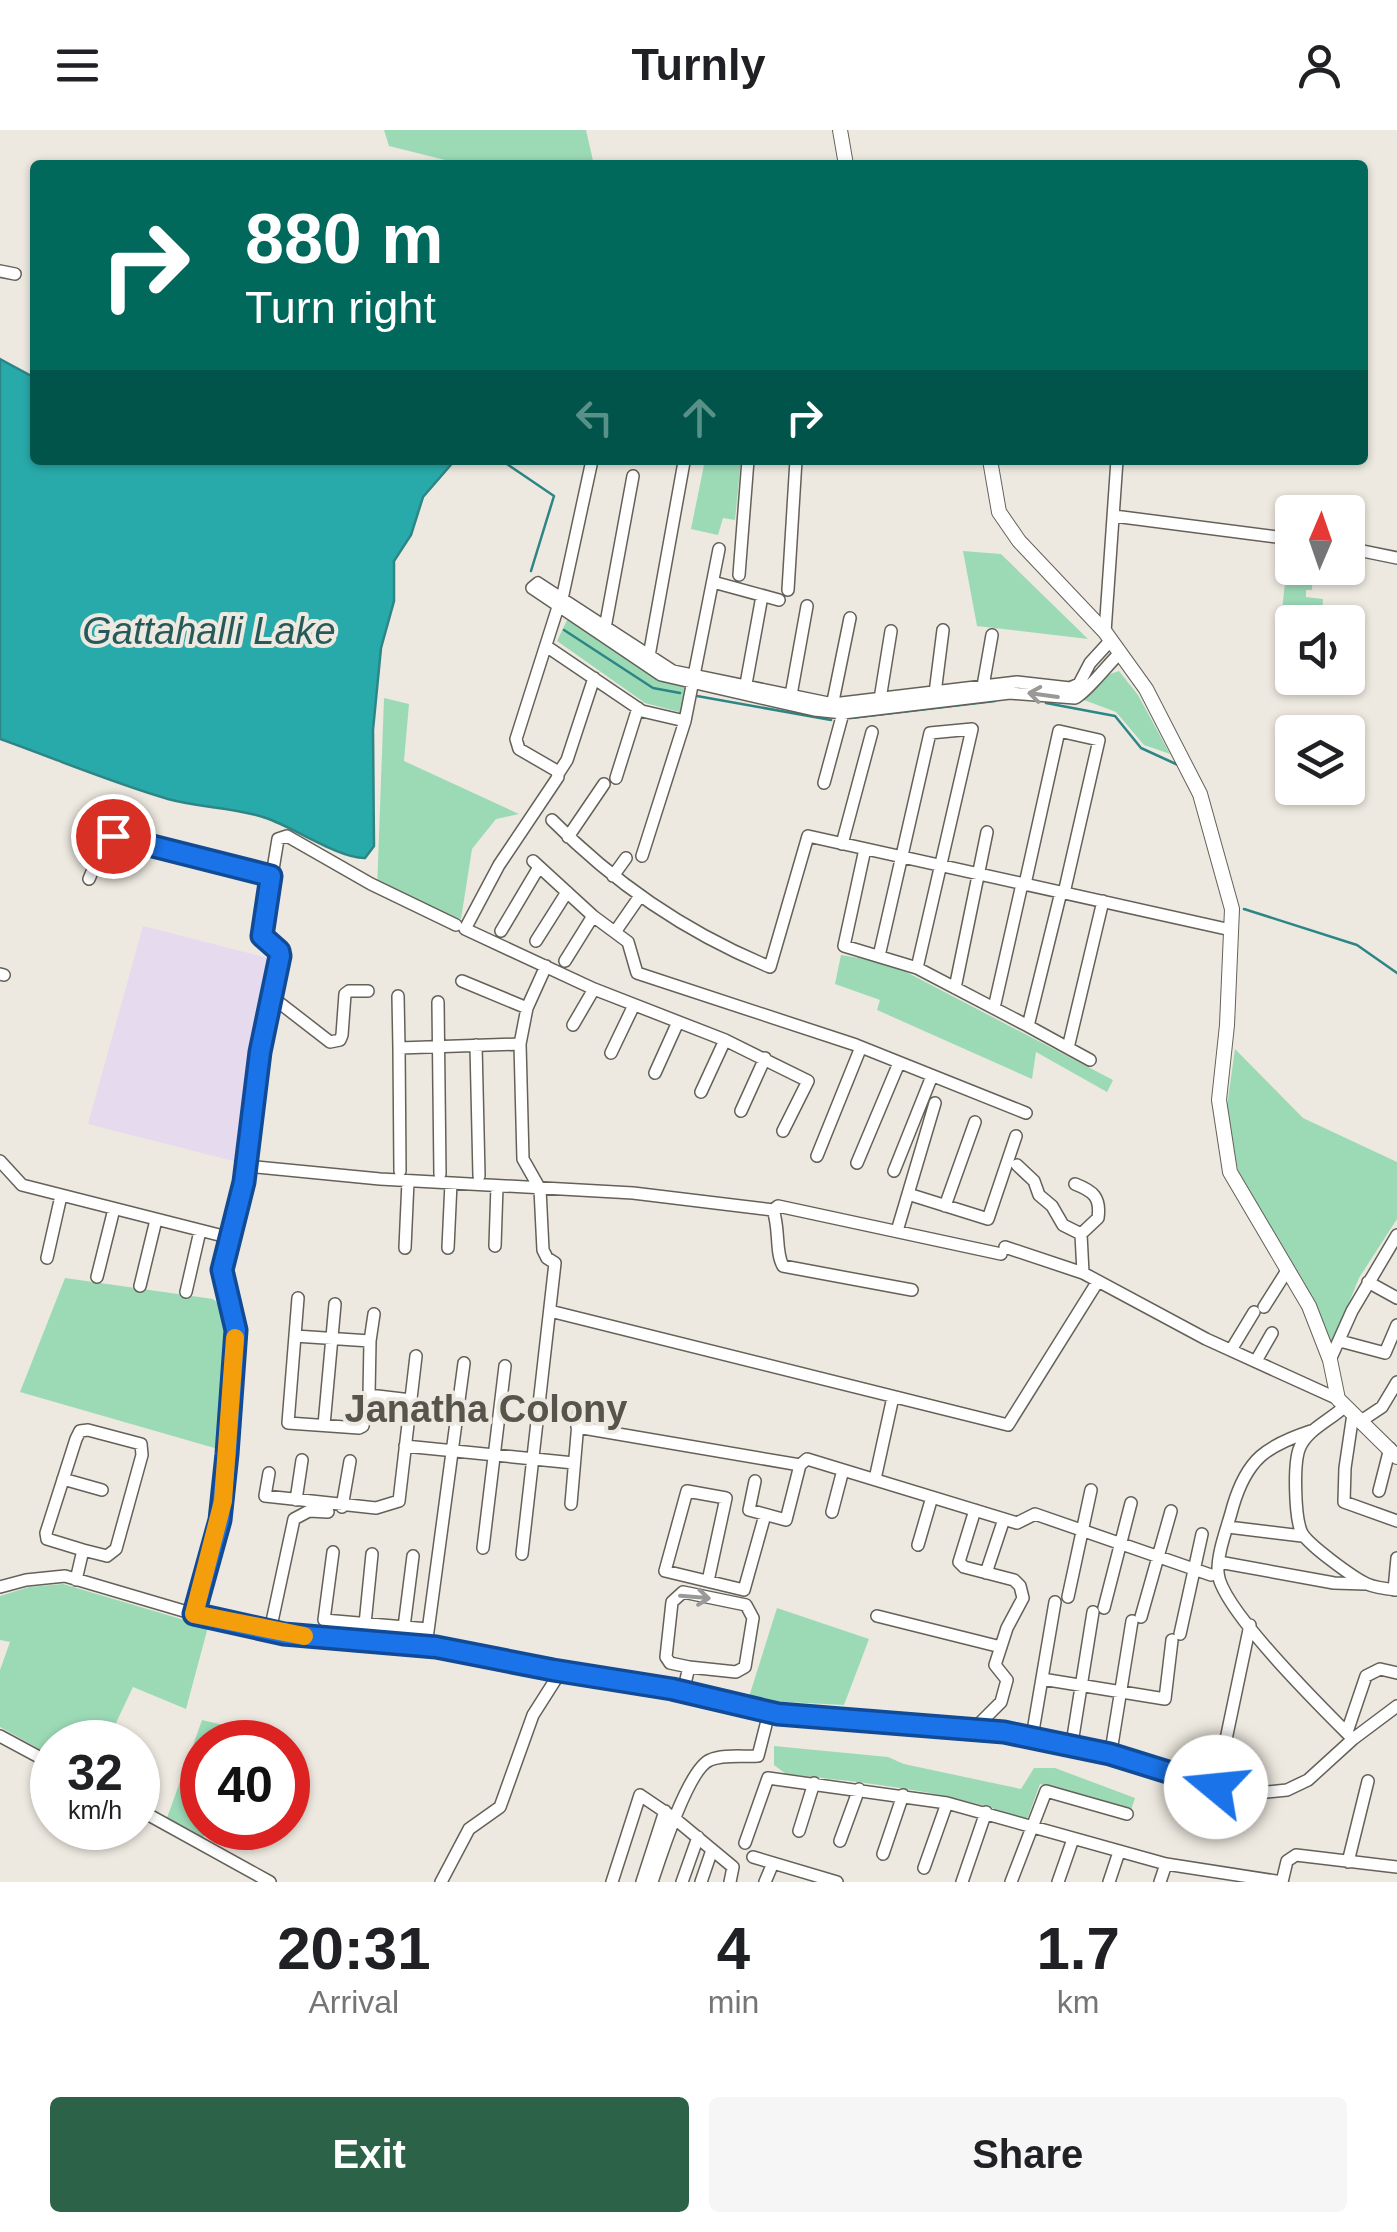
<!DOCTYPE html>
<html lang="en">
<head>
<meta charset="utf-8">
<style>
	:root { --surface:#fff; --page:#f6f6f6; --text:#202124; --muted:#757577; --accent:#2c6248 }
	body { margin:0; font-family:Helvetica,sans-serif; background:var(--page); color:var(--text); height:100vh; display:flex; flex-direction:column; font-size:38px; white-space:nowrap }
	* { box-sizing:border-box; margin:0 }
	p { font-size:32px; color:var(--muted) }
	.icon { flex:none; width:55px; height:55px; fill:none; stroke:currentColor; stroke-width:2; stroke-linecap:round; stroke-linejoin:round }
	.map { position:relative; height:1752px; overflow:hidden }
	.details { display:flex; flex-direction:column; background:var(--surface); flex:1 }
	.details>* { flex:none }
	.hud { position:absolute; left:30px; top:30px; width:1338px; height:305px; border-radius:10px; box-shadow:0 2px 8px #0004; background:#00695c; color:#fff; overflow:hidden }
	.needle { width:65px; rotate:2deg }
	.fabs { position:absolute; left:1275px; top:365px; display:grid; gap:20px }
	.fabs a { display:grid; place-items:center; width:90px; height:90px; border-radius:10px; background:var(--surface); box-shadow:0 2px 8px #0004; font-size:50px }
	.speed { position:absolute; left:30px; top:1590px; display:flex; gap:20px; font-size:50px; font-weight:700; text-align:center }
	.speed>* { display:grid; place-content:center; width:130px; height:130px; border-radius:50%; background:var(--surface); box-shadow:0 2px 8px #0004; line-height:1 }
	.speed small { font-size:25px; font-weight:400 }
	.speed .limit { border:15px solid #d22; background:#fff; color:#111 }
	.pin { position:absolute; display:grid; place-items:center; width:85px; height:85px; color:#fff; margin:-42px; border:5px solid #fff; border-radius:50%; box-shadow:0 2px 10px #0007 }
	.me { position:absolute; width:110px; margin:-55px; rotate:287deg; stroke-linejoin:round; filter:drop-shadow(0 0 8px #0008) }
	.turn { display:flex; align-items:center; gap:35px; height:210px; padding:0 50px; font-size:45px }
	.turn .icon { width:130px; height:130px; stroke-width:2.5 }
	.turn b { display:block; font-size:70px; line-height:85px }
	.lanes { display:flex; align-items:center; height:95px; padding:0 50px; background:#0003; justify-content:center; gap:50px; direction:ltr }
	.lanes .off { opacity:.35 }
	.eta { display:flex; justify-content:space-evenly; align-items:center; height:170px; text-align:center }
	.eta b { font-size:60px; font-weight:700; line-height:70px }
	.button { display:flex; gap:20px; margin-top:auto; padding:20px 50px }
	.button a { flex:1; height:115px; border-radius:10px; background:var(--accent); color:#fff; font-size:40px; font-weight:700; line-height:115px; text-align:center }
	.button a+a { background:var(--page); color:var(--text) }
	header { display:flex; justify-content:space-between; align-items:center; height:130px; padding:0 50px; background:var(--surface); font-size:45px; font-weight:700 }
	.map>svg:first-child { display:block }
	.industrial { fill:#e6daee }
	.green { fill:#9cdab6 }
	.water { fill:#29aaaa; stroke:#2d8685; stroke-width:2.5 }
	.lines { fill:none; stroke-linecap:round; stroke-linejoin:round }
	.stream { stroke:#2d8685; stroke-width:2.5 }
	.minor-casing { stroke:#646159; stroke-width:14 }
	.major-casing { stroke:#646159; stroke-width:16 }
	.minor { stroke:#fff; stroke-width:11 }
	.major { stroke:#fff; stroke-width:14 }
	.oneway { stroke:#9a9998 }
	.route-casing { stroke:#114b97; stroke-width:25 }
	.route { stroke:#1a73e8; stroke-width:18 }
	.slow { stroke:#f59e0b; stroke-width:18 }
	.labels { text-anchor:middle; stroke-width:8; stroke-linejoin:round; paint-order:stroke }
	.water-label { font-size:38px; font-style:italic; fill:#265959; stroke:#ede9e0 }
	.neighbourhood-label { font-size:38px; font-weight:bold; fill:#57544c; stroke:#ede9e0 }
</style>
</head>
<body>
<header><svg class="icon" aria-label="menu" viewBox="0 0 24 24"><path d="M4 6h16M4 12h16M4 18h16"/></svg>Turnly<svg class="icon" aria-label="person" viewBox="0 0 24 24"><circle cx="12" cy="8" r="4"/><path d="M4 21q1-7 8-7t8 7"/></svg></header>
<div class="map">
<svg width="1397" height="1752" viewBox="0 0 1397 1752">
	<rect width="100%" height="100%" fill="#ede9e0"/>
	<path class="industrial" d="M 143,796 L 272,829 L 237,1032 L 88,994 Z"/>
	<path class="green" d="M 384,0 L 586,0 L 594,35 L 465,35 L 389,16 Z
		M 705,330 L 741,330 L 735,390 L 723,388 L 718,405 L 691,399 Z
		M 1289,414 L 1292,415 L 1292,438 L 1313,438 L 1312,460 L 1306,460 L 1306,467 L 1323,469 L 1322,484 L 1282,481 Z
		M 963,421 L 1001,424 L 1088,509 L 977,496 Z
		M 568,488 L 661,551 L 689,556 L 683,583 L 645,573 L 557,511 Z
		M 1119,541 L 1138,565 L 1170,624 L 1144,615 L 1116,582 L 1084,570 L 1096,549 Z
		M 384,568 L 409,574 L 404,631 L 519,684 L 496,689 L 472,719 L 461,789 L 377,760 Z
		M 841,825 L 889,833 L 1113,950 L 1107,962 L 1036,922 L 1032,949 L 877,880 L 880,870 L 835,854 Z
		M 1235,919 L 1303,988 L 1397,1032 L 1397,1089 L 1359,1148 L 1330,1219 L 1302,1149 L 1240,1049 L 1226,983 Z
		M 65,1148 L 213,1169 L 226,1180 L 218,1319 L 20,1262 Z
		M 63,1454 L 208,1497 L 186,1579 L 133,1557 L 107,1612 L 52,1612 L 52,1626 L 0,1597 L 0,1540 L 10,1512 L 0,1510 L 0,1466 L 29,1457 Z
		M 777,1478 L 869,1509 L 844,1575 L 748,1570 Z
		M 202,1590 L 241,1599 L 236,1612 L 202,1612 L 202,1698 L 207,1698 L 203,1708 L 167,1688 Z
		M 774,1616 L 888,1627 L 904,1634 L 1021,1659 L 1034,1638 L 1055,1638 L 1135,1668 L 1131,1680 L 1040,1654 L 1028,1687 L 1024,1689 C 947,1660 867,1653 786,1644 L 774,1635 Z"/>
	<path class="water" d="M 0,229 L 35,248 L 35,330 L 455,330 L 423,367 L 411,405 L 394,431 L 394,471 L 381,518 L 373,600 L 374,716 L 365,728 C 340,729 293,697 266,688 C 234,677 200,678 168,669 C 110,652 56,629 0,609 Z"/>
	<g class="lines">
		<path class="stream" d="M 501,330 L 554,366 L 531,441
			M 564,500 L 653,558 L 680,563
			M 697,566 L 831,590
			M 1046,573 L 1115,586 L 1141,618 L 1178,635
			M 851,588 L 995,571
			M 1244,779 L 1357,815 L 1397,843"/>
		<g class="minor-casing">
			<path id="minor" d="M 0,141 L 15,144
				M 1114,386 L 1292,409
				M 1348,418 L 1397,428
				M 739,445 L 748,330
				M 713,452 L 779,470
				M 788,460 L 796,330
				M 562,469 L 591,335
				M 558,477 L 516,609 L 519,619 L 557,641 L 558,647 L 499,735 L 465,799 L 594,859 L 725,910 L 808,951 L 783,1001
				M 605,498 L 633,346
				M 1105,502 L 1117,330
				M 1111,510 L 1090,533 L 1079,554 L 1070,558 L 1017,552 L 833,574 L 673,541 L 538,453 L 532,458 L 661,545 L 814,580 L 843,583 L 1010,563 L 1075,568 C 1086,563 1108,534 1120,523
				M 546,516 L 642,581 L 685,591
				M 649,526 L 684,332
				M 746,554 L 762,466
				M 983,556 L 992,505
				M 935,563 L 943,500
				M 791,565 L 807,476
				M 880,569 L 891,501
				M 831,581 L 850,488
				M 558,644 L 567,630 L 594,548
				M 616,648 L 638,578
				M 824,653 L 843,583
				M 552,690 C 615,754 687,803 770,837 L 808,706 L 1231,800
				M 568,707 L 604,654
				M 842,714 L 872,602
				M 865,719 L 844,816 L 917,838 L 1028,896 L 1061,762
				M 642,726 L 685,591 L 719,419
				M 533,731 L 593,786 L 628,812 L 637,843 L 856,915 L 1026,983
				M 613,746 L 626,728
				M 89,749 L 106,709 L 113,706 L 271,746
				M 1025,754 L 1059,601 L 1099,610 L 1064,763
				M 501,801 L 539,737
				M 615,802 L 640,766
				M 536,811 L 567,762
				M 879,826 L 930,603 L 972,599 L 917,838
				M 565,831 L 593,786
				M 0,844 L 4,845
				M 462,851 L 527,878 L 546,836
				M 955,858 L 987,702
				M 398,866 L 399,918
				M 272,867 L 330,912 L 340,910 L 342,905 L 345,864 L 349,861 L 368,861
				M 438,872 L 440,1044
				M 994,878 L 1022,754
				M 573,895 L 594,859
				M 1028,896 L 1068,918 L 1103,771
				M 476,915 L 479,1046
				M 1068,918 L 1090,930
				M 611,923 L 634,875
				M 655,943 L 678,892
				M 701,962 L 725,910
				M 741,981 L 765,928
				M 817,1026 L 861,917
				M 0,1031 L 22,1055 L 231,1108
				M 857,1033 L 899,933
				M 1017,1035 L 1034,1051 L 1039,1065 L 1052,1076 L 1063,1095 L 1081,1104 L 1083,1143
				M 246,1036 L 380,1049 L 633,1063 L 773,1080 L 778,1076 L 1001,1124
				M 400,1041 L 399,918 L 520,914
				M 894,1041 L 932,946
				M 1075,1054 C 1093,1061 1101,1067 1098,1088 L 1081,1104
				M 908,1064 L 988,1089 L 1016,1006
				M 945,1076 L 975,992
				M 773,1080 C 780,1099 775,1122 783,1136 L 912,1160
				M 897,1101 L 935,973
				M 495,1116 L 497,1056
				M 1005,1117 L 1083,1143 L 1206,1209 L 1338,1269
				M 405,1118 L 408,1051
				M 448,1118 L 451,1053
				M 47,1128 L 61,1066
				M 97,1147 L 114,1079
				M 1368,1152 L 1397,1168
				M 140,1156 L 156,1090
				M 186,1162 L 200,1101
				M 298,1168 L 288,1293 L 359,1298 L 363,1296 L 369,1265 L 411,1270
				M 1264,1177 L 1288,1139
				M 550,1181 L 1008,1295 L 1098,1151
				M 295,1206 L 370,1211 L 369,1265
				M 370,1211 L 374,1184
				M 1340,1211 L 1385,1223 L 1397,1195
				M 1231,1220 L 1254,1182
				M 1330,1230 L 1352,1181 L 1397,1105
				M 1256,1231 L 1272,1203
				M 1345,1276 C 1331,1290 1308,1299 1300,1317 C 1293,1332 1295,1386 1301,1401 C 1305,1413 1354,1448 1367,1454 C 1376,1458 1387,1459 1397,1460
				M 1353,1284 L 1345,1338 L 1344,1372 L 1397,1391
				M 1361,1291 L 1382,1277 L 1397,1252
				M 324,1295 L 335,1174
				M 577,1297 L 800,1335 L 807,1329 L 1017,1393 L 1035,1384 L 1211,1445
				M 1311,1301 C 1266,1316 1247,1329 1233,1376 C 1228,1396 1217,1422 1218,1443 C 1221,1479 1325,1581 1353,1609
				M 405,1316 L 574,1333
				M 269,1343 L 265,1366 L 376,1378 L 399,1371 L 416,1226
				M 63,1349 L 102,1360
				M 875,1349 L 893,1267
				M 755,1351 L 749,1380 L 786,1390 L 800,1335
				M 1379,1361 L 1390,1318
				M 296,1370 L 302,1330
				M 571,1374 L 579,1281
				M 342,1377 L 350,1331
				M 975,1380 L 959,1432 L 964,1437 L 1014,1450 L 1020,1456 L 1023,1468 L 1007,1498 L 995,1535 L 1007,1550 L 1001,1572 L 976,1597
				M 832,1382 L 843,1340
				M 1228,1397 L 1302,1406
				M 918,1415 L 932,1367
				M 483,1418 L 505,1236
				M 333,1422 L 324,1490 L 428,1499
				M 522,1424 L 555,1133 L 547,1128 L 543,1120 L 540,1059 L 523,1029 L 520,914 L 527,878
				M 1219,1432 L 1334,1453 L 1366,1454
				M 986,1443 L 1002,1395
				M 76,1450 L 83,1420 L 47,1409 L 46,1403 L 76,1309 L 80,1301 L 88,1300 L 141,1314 L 142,1325 L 116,1419 L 107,1426 L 83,1420
				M 708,1451 L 726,1368 L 687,1361 L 665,1441 L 744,1460 L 765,1385
				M 0,1457 L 26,1450 L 65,1446 L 194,1484 L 283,1504 L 436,1517 L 672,1559 L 778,1584 L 976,1597 L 1111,1624 L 1247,1664 L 1287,1660 L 1308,1650 L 1353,1609 L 1397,1576
				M 1394,1460 L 1397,1428
				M 1068,1467 L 1091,1360
				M 1104,1478 L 1131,1373
				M 194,1484 L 223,1371 L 236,1200 L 223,1140 L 244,1052 L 260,922 L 280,826 L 279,821 L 262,806 L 278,709 L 287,706 L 371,754 L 456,795
				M 877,1486 L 1001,1517
				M 1141,1487 L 1171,1381
				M 365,1494 L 372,1424
				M 404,1497 L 413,1426
				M 270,1501 L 294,1389 L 309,1381 L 328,1382
				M 1180,1504 L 1202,1404
				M 426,1516 L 464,1233
				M 1042,1549 L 1165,1569 L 1172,1510
				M 683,1562 L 689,1537 L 736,1542 L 745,1537 L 753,1488 L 746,1475 L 683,1462 L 672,1472 L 666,1527 L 670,1533 L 689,1537
				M 1347,1602 L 1366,1546 L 1380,1539 L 1397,1543
				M 0,1606 L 52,1634
				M 1032,1607 L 1055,1472
				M 1073,1607 L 1093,1482
				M 1112,1615 L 1132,1491
				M 1216,1657 L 1250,1495
				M 138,1679 L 270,1752
				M 799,1701 L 814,1653
				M 840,1711 L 859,1659
				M 745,1713 L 768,1648 L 947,1673 L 1166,1734 L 1282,1752
				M 883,1724 L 903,1665
				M 753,1727 L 837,1752
				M 1348,1732 L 1368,1651
				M 924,1738 L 947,1673
				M 441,1752 L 469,1699 L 500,1677 L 533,1585 L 561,1541
				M 612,1752 L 640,1665 L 674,1688 L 733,1737 L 730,1752
				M 642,1752 L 665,1681
				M 652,1752 C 660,1728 688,1639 710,1630 C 723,1624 744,1627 758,1626 L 769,1583
				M 682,1752 L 698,1707
				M 701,1752 L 712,1720
				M 765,1752 L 773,1733
				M 962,1752 L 986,1682
				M 1011,1752 L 1046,1661 L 1127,1684
				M 1058,1752 L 1073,1709
				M 1109,1752 L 1119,1722
				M 1160,1752 L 1166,1734
				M 1282,1752 L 1287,1731 L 1296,1725 L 1397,1737"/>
		</g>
		<g class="major-casing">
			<path id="major" d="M 840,0 L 846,35
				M 990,330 L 999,382 L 1019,411 L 1105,502 L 1146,559 L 1200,664 L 1232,779 L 1227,895 L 1219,970 L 1230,1042 L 1309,1176 L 1330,1230 L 1338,1269 L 1397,1327"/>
		</g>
		<use href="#minor" class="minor"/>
		<use href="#major" class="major"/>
	</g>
	<defs><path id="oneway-shaft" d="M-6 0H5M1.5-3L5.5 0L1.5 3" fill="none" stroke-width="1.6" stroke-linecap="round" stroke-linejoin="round" transform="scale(2.5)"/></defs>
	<g class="oneway">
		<use href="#oneway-shaft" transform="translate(1043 565) rotate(-172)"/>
		<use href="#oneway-shaft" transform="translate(695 1467) rotate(5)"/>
	</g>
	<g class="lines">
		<g class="route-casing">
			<path id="route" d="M 113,706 L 271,746 L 262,806 L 279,821 L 280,826 L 260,922 L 244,1052 L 222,1140 L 236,1200 L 227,1324 L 220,1390 L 194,1484 L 284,1504 L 436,1517 L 553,1540 L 672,1559 L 778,1584 L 1004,1602 L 1110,1624 L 1216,1657"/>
		</g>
		<use href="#route" class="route"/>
		<path class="slow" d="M 235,1208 L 223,1371 L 194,1484 L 304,1506"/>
	</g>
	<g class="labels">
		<g class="water-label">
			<text x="209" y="514">Gattahalli Lake</text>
		</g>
		<g class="neighbourhood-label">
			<text x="486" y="1292">Janatha Colony</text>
		</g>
	</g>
</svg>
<div class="fabs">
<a><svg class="needle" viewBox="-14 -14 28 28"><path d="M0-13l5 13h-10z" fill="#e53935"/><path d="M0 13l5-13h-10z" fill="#757577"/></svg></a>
<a><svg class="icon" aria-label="sound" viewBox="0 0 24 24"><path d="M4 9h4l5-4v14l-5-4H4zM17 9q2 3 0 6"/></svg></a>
<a><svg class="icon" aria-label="layers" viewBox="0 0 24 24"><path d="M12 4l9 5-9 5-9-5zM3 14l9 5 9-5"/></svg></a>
</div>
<div class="speed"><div>32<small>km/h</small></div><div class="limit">40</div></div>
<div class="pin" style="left:113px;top:706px;background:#d93025"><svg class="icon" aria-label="arrive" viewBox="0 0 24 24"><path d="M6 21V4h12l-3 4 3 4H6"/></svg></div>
<svg class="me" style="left:1216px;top:1657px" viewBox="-20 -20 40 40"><circle r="19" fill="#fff"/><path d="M0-13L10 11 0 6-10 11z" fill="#1a73e8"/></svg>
<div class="hud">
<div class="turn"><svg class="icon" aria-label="right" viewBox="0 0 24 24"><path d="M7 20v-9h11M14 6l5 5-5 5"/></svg><div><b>880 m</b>Turn right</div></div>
<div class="lanes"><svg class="icon off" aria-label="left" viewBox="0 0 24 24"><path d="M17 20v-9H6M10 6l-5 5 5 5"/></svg><svg class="icon off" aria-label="ahead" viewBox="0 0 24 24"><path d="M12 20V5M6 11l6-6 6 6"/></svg><svg class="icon" aria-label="right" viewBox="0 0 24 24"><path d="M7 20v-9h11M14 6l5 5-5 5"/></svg></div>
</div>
</div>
<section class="details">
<div class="eta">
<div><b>20:31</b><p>Arrival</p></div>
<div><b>4</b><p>min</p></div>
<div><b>1.7</b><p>km</p></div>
</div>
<div class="button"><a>Exit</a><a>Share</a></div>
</section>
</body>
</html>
